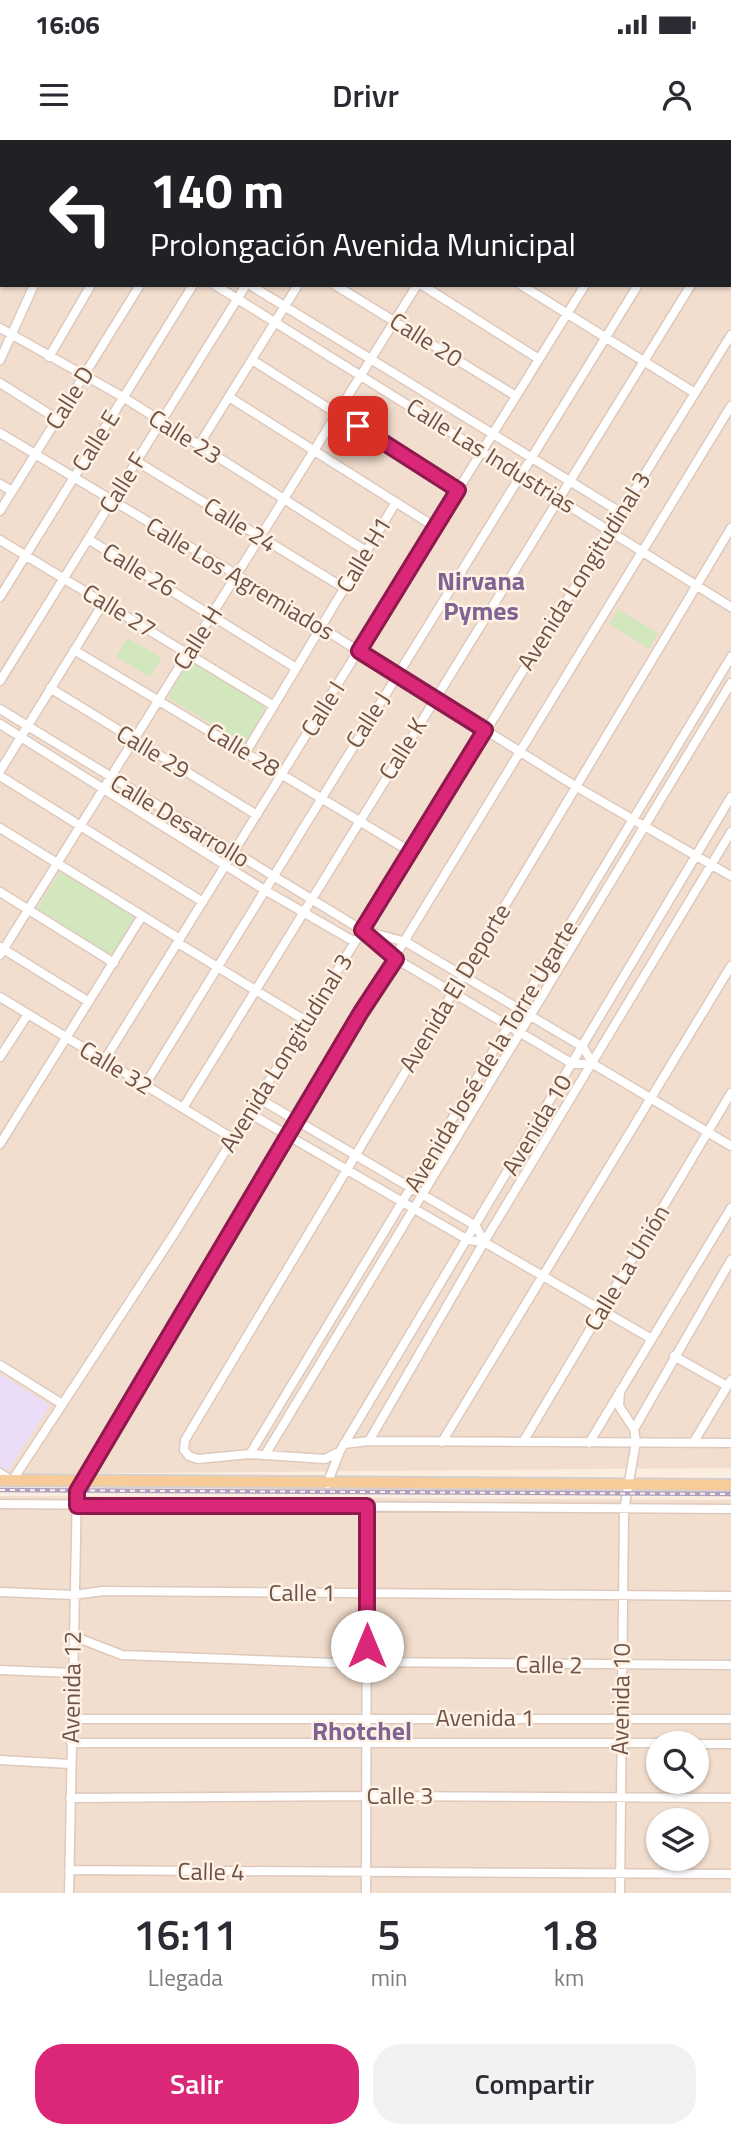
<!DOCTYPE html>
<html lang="es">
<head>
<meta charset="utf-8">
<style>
	:root { --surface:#fff; --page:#f2f2f3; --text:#2b2b33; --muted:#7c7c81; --accent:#db2777 }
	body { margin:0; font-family:"Titillium Web",sans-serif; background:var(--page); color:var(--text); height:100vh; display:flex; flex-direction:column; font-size:26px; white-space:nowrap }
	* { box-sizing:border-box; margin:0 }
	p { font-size:23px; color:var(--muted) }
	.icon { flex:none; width:38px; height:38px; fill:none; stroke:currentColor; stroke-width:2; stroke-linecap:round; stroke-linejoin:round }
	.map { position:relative; height:1753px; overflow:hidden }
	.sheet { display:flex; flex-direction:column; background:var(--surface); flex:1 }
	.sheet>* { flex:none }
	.banner { position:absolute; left:0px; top:0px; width:732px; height:147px; box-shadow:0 2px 5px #0004; background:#202124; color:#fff; overflow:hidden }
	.tools { position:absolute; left:646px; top:1591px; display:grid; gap:14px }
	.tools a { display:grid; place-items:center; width:63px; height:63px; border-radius:50%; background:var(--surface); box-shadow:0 2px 5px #0004; font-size:35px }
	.pin { position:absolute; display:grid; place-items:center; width:60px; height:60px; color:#fff; margin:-30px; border-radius:14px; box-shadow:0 4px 10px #0006 }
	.me { position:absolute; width:77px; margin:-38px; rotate:0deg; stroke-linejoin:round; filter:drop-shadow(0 0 5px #0008) }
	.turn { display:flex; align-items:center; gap:24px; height:147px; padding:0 35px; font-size:32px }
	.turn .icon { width:91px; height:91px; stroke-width:2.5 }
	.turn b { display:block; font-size:49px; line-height:60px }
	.eta { display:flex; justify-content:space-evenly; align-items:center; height:119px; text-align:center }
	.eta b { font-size:42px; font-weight:600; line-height:49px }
	.button { display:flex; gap:14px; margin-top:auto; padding:14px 35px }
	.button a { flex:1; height:80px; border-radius:28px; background:var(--accent); color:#fff; font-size:28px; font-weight:600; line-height:80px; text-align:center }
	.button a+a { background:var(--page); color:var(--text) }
	.status { display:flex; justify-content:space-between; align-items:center; height:49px; padding:0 35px; background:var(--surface); direction:ltr }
	.status svg { height:19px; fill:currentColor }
	header { display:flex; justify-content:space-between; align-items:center; height:91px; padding:0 35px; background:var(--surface); font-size:32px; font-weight:600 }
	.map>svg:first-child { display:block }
	.residential { fill:#f2dece; fill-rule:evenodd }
	.education { fill:#ebdcf7 }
	.green { fill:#d3e7bf }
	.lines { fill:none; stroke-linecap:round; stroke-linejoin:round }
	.minor-casing { stroke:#dec9bc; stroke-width:11 }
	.major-casing { stroke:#d7cfcc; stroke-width:14 }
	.minor { stroke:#fff; stroke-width:8 }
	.major { stroke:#f8cc99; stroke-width:10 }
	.rail-casing { stroke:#afa0c2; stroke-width:4.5 }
	.rail { stroke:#fef2e5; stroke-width:2; stroke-dasharray:5; stroke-linecap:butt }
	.route-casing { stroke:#8e194d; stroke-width:18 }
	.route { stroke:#db2777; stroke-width:12 }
	.labels { text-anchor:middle; stroke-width:5; stroke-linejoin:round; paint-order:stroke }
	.street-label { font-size:24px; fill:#705348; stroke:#fef2e5 }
	.neighbourhood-label { font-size:26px; font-weight:bold; fill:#7f6493; stroke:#fef2e5 }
</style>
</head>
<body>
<div class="status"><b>16:06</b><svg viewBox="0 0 49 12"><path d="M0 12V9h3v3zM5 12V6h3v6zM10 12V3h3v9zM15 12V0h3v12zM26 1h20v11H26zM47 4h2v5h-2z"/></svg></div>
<header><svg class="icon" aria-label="menu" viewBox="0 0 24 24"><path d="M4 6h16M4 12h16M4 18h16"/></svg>Drivr<svg class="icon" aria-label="person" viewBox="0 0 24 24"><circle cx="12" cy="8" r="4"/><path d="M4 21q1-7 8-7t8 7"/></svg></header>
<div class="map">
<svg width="731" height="1753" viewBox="0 0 731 1753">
	<rect width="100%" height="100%" fill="#fbeddf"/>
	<path class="residential" d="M 0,0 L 731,0 L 731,1328 L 0,1334 ZM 2,2 L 730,2 L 730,145 L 2,145 Z
		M 0,1356 L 731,1360 L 731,1753 L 0,1753 ZM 658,1603 L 696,1603 L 696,1642 L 658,1642 ZM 658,1680 L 696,1680 L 696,1718 L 658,1718 Z"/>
	<path class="education" d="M 0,1234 L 50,1265 L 8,1331 L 0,1326 Z"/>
	<path class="green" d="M 618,469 L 658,493 L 649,509 L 609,484 Z
		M 127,498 L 162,518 L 150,537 L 116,517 Z
		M 188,518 L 266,566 L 245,605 L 168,557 Z
		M 60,731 L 137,778 L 112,819 L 35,772 Z"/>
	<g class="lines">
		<g class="minor-casing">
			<path id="minor" d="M 0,0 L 4,2
				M 287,0 L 290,2
				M 472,0 L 475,2
				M 556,0 L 559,2
				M 643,0 L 646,2
				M 35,2 L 36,0
				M 99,2 L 100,0
				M 177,2 L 178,0
				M 230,2 L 231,0
				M 336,2 L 337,0
				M 387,2 L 388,0
				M 507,2 L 508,0
				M 674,2 L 675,0
				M 725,2 L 726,0
				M 0,54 L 2,52
				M 730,83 L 731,81
				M 730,108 L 731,109
				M 0,137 L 2,134
				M 215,145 L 731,467
				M 250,145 L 620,372
				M 335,145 L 516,256
				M 422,145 L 539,219
				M 521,145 L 695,253
				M 0,188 L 123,257 L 366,411
				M 49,217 L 91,145
				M 0,220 L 34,145
				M 252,220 L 458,350
				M 0,243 L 57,279
				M 229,257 L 435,387
				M 0,293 L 237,435 L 575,646 L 731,736
				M 199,305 L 298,145
				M 136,321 L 344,448
				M 0,344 L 12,351
				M 0,371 L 140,145
				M 88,399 L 296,528
				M 0,400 L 274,566
				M 0,457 L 193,145
				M 74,510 L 411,712
				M 0,541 L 246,145
				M 50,548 L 257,675
				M 0,569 L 362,790 L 396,819 L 573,924 L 593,924
				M 0,584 L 263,749 L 355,802
				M 246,612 L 396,362
				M 0,631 L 104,462
				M 0,636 L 203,762
				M 0,688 L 180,799
				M 0,752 L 114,823
				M 365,791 L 406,802 L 583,907 L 593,924 L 731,1006
				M 178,803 L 306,881
				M 0,807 L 89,862
				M 0,815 L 417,145
				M 0,857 L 232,998
				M 0,917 L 28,874
				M 104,921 L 585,145
				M 145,945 L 638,145
				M 258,958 L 476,1086 L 484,1102
				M 183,968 L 691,145
				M 249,973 L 468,1100 L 484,1102 L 650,1198
				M 0,1004 L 142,776
				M 674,1216 L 727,1246
				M 0,1225 L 62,1264
				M 620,1251 L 619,1266 L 634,1289
				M 369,1301 L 484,1102 L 731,692
				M 442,1302 L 731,826
				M 523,1302 L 731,953
				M 589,1303 L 731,1068
				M 693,1303 L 731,1240
				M 344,1304 L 369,1301 L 731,1303
				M 340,1311 L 325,1319 L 250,1314 L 198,1319 L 189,1316 L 184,1310 L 185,1300 L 731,388
				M 250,1314 L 731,517
				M 265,1315 L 731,543
				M 0,1333 L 12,1341 L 176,1091 L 731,195
				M 327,1344 L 340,1311 L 731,657
				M 0,1364 L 731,1369
				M 0,1452 L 74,1455 L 103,1451 L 731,1456
				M 73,1496 L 122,1515 L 334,1523 L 344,1521 L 367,1506
				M 367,1522 L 731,1525
				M 0,1530 L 72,1533
				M 71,1579 L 731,1579
				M 71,1603 L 658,1603
				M 696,1604 L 731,1604
				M 0,1620 L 70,1624
				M 70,1658 L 366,1656 L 731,1658
				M 69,1730 L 731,1734
				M 69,1753 L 77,1347 L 361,872 L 731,266
				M 366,1753 L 367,1366
				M 620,1753 L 624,1370 L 636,1302 L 634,1289 L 731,1120"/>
		</g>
		<g class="major-casing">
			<path id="major" d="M 0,1340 L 731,1345"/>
		</g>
		<use href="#minor" class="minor"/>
		<use href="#major" class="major"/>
		<g class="rail-casing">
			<path id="rail" d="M 0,1350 L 731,1354"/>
		</g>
		<use href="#rail" class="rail"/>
	</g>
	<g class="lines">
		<g class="route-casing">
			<path id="route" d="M 358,286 L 458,350 L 359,511 L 485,590 L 362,790 L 396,819 L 361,872 L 77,1351 L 77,1366 L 367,1366 L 367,1506"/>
		</g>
		<use href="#route" class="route"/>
	</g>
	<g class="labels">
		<g class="street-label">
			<text transform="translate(426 200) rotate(32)" y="8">Calle 20</text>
			<text transform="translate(70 258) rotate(-58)" y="8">Calle D</text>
			<text transform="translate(185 297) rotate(32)" y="8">Calle 23</text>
			<text transform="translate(96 301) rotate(-58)" y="8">Calle E</text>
			<text transform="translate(491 316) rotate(32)" y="8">Calle Las Industrias</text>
			<text transform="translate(123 343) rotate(-58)" y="8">Calle F</text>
			<text transform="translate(240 385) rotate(32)" y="8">Calle 24</text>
			<text transform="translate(364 415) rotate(-59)" y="8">Calle H1</text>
			<text transform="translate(139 430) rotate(31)" y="8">Calle 26</text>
			<text transform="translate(584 431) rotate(-58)" y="8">Avenida Longitudinal 3</text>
			<text transform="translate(240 439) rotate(31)" y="8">Calle Los Agremiados</text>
			<text transform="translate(119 471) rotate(31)" y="8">Calle 27</text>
			<text transform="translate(198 498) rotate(-58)" y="8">Calle H</text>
			<text transform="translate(323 569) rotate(-58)" y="8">Calle I</text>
			<text transform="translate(368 580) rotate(-58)" y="8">Calle J</text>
			<text transform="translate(403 609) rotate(-58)" y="8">Calle K</text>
			<text transform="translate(243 610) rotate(31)" y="8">Calle 28</text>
			<text transform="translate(153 612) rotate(31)" y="8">Calle 29</text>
			<text transform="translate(180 681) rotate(31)" y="8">Calle Desarrollo</text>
			<text transform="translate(455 848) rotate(-59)" y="8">Avenida El Deporte</text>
			<text transform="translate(286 913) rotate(-58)" y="8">Avenida Longitudinal 3</text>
			<text transform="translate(491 916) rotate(-59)" y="8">Avenida José de la Torre Ugarte</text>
			<text transform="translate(116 928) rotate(31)" y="8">Calle 32</text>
			<text transform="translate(537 985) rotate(-59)" y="8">Avenida 10</text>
			<text transform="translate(627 1128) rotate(-59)" y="8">Calle La Unión</text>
			<text x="302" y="1461">Calle 1</text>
			<text transform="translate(549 1525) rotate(1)" y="8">Calle 2</text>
			<text transform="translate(72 1547) rotate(-89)" y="8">Avenida 12</text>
			<text transform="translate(621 1559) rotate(-89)" y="8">Avenida 10</text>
			<text x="485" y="1586">Avenida 1</text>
			<text x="400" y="1664">Calle 3</text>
			<text transform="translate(211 1732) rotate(1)" y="8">Calle 4</text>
		</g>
		<g class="neighbourhood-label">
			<text x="481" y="450">Nirvana<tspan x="481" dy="30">Pymes</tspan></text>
			<text x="362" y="1600">Rhotchel</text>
		</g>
	</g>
</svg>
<div class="tools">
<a><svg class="icon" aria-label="search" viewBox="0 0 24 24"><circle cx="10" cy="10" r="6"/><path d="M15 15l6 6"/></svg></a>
<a><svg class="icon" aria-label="layers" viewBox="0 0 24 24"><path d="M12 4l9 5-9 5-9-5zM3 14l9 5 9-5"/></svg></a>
</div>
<div class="pin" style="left:358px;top:286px;background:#d93025"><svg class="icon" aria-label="arrive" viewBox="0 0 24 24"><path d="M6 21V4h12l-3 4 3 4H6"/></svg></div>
<svg class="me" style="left:367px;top:1506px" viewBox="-20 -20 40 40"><circle r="19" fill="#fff"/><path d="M0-13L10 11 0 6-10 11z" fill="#db2777"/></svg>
<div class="banner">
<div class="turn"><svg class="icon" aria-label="left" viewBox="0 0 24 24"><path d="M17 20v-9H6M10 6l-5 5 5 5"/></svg><div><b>140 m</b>Prolongación Avenida Municipal</div></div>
</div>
</div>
<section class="sheet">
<div class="eta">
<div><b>16:11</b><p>Llegada</p></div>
<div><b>5</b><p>min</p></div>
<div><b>1.8</b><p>km</p></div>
</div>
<div class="button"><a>Salir</a><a>Compartir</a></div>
</section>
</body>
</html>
